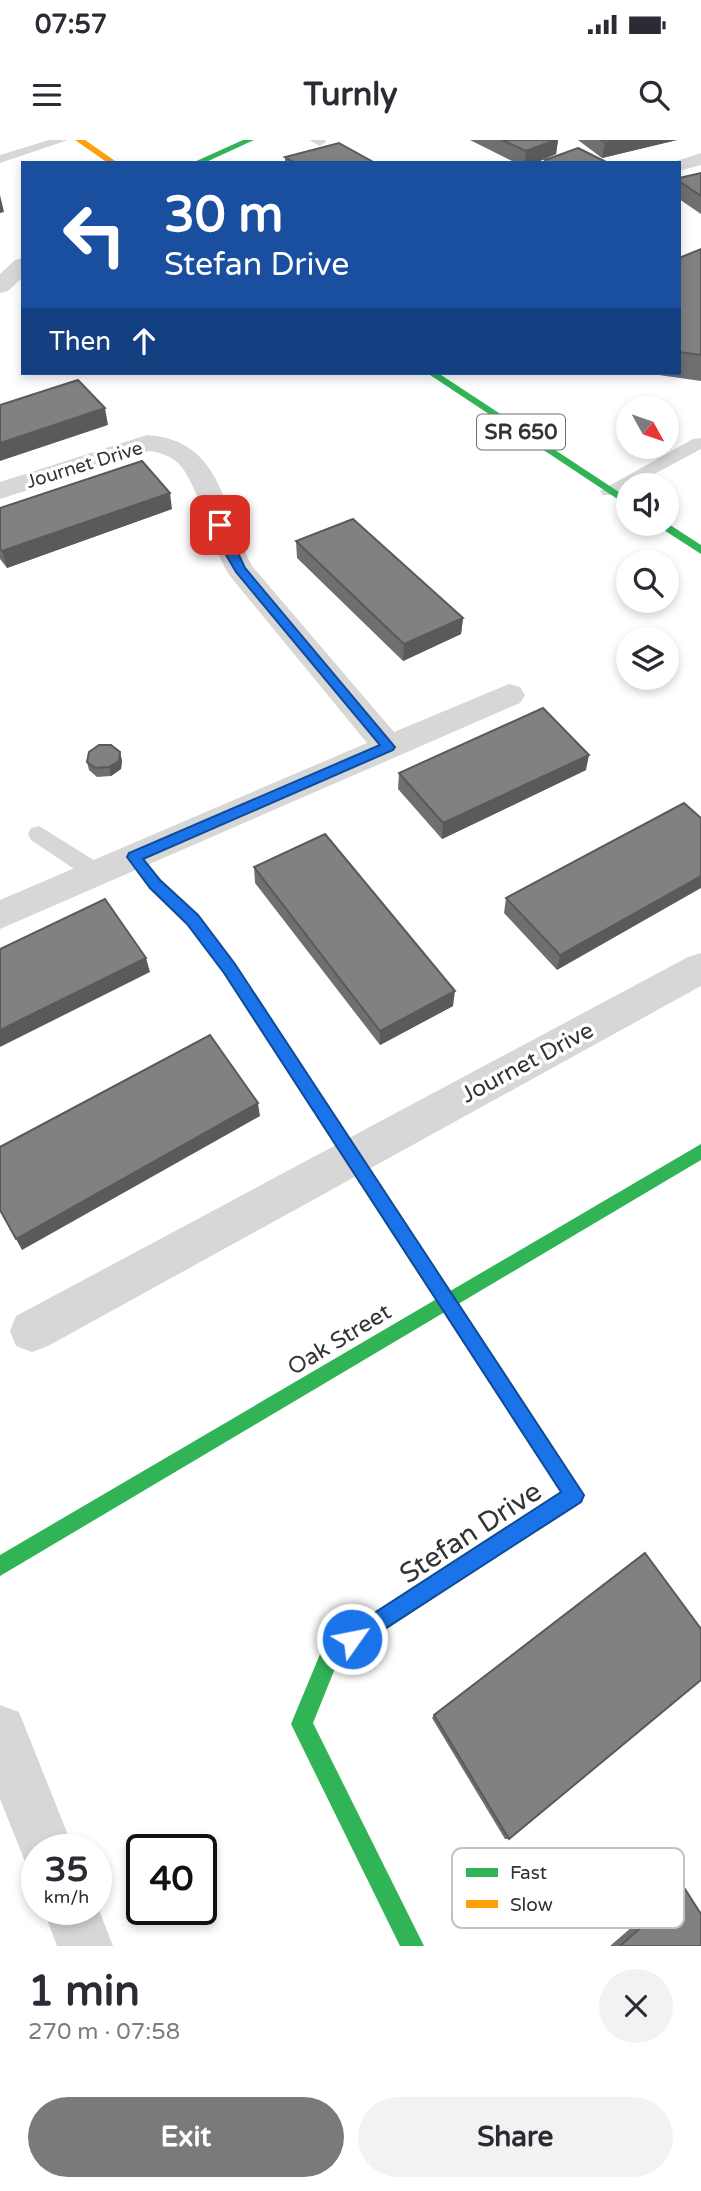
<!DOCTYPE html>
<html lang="en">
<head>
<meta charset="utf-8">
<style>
	:root { --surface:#fff; --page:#f2f2f3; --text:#2b2b33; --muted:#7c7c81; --accent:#7a7a7a }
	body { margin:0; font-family:"Varela Round",sans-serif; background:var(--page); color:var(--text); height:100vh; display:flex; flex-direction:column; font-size:26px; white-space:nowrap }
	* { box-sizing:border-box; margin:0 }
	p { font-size:23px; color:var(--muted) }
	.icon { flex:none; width:38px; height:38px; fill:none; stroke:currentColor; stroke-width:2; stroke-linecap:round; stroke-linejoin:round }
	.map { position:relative; height:1806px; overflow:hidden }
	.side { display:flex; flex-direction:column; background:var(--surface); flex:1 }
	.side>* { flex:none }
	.guide { position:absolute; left:21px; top:21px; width:660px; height:214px; border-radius:0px; box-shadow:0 4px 10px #0003; background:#1a4fa0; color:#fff; overflow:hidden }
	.needle { width:46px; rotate:130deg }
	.buttons { position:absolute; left:616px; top:256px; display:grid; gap:14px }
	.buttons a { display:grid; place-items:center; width:63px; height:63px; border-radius:50%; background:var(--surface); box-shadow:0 4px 10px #0003; font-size:35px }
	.speed { position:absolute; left:21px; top:1694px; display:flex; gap:14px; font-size:35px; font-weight:700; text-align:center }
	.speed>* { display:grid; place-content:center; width:91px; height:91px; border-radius:50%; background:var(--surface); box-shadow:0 4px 10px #0003; line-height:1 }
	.speed small { font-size:18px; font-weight:400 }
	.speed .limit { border:4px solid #111; border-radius:10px; background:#fff; color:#111 }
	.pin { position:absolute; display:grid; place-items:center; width:60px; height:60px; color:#fff; margin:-30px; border-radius:14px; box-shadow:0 4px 10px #0006 }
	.me { position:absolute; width:77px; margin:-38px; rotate:57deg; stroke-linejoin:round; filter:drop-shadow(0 0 5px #0008) }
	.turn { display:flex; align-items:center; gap:24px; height:147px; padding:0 28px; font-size:32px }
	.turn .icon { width:91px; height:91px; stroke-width:2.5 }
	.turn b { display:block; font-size:49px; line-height:60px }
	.then { display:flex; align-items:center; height:66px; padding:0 28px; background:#0003; gap:14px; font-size:26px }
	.round { display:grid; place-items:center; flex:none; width:74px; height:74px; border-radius:37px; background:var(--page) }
	.summary { display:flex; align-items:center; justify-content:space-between; height:119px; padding:0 28px }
	h1 { font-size:42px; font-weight:700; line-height:52px }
	.action { display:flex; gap:14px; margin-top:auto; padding:14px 28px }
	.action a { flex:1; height:80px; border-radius:42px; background:var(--accent); color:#fff; font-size:28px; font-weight:700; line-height:80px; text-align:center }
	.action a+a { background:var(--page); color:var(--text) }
	.status { display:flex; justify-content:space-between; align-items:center; height:49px; padding:0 35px; background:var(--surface); direction:ltr }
	.status svg { height:19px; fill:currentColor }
	header { display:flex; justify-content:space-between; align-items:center; height:91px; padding:0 28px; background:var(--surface); font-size:32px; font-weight:700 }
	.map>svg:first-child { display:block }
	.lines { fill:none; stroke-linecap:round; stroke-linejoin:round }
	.lane { fill:#d7d7d7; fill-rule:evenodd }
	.street { fill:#d7d7d7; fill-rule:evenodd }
	.fast { fill:#30b455; fill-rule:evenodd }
	.slow { fill:#ff9f0a; fill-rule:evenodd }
	.wall { fill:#6f6f6f }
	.shaded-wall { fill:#5a5a5a }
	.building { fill:#818181; stroke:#5a5a5a; stroke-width:2 }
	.route { fill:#1a73e8; stroke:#114b97; stroke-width:2 }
	.labels { text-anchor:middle; stroke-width:7; stroke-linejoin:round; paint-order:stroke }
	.far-street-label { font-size:19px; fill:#333; stroke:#fff }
	.shield { fill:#fff; stroke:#707070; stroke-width:2 }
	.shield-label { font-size:21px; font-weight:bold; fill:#333 }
	.street-label { font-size:23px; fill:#333; stroke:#fff }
	.near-street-label { font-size:28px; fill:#333; stroke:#fff }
	.key { fill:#fff; stroke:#c2c2c2; stroke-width:2 }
	.key-label { font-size:19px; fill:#333 }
</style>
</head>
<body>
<div class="status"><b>07:57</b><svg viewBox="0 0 49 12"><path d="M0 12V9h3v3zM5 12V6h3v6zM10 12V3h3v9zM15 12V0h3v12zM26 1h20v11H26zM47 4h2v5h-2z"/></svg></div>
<header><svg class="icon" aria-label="menu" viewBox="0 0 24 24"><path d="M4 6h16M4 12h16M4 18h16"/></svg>Turnly<svg class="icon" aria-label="search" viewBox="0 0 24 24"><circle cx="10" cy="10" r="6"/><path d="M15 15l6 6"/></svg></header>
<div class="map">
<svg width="701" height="1806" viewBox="0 0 701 1806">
	<rect width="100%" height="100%" fill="#fff"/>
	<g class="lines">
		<path class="lane" d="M 49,0 L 68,0 L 0,23 L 0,15 Z
			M 309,0 L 325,0 L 326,2 L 320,6 Z
			M 701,298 L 701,309 L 634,345 L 628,345 L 628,348 L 615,355 L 603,355 L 600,351 L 693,299 Z
			M 39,686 L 105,727 L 108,733 L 105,739 L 97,742 L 89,739 L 31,700 L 28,694 L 31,688 Z"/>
		<path class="street" d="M 701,13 L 701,25 L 679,31 L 679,23 L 670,23 Z
			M 23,118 L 23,137 L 8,151 L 0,153 L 0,134 L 15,120 Z
			M 147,295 C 224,300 222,371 252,426 L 394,592 L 509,544 L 520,547 L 525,555 L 520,563 L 0,789 L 0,760 L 367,603 L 230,436 C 209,405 200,345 178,323 C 171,316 159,312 149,311 L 0,359 L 0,342 Z
			M 701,813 L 701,846 L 48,1206 L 32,1212 L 16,1206 L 10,1191 L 16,1176 L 688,817 Z
			M 0,1565 L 19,1572 L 74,1710 L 37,1710 L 37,1733 L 28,1729 L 0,1659 Z
			M 96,1762 L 113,1806 L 57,1806 L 43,1769 L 96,1769 Z"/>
		<path class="fast" d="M 243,0 L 254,0 L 204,23 L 192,23 Z
			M 427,233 L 438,233 L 628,358 L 628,366 Z
			M 653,383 L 667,383 L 701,405 L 701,414 Z
			M 134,712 L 139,713 L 160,740 L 198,776 L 234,825 L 418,1103 L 421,1109 L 418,1115 L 412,1117 L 406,1115 L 224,833 L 188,784 L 150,748 L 129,721 L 127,717 Z
			M 701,1004 L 701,1020 L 0,1436 L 0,1415 Z
			M 456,1422 L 463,1425 L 466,1432 L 463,1439 L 338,1521 L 313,1583 L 424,1806 L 400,1806 L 291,1584 L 323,1507 Z"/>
		<path class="slow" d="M 75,0 L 85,0 L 118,23 L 108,23 Z
			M 412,1101 L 418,1103 L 584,1355 L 581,1362 L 456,1442 L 449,1439 L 446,1432 L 449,1425 L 561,1352 L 406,1115 L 403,1109 L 406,1103 Z"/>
	</g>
	<path class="wall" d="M 470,0 L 558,0 L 556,14 L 535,23 L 516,23 Z
		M 578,0 L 677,0 L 602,18 Z
		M 285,17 L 375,23 L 285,23 Z
		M 701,33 L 701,74 L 679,59 L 679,38 Z
		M 701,109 L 701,241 L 659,235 L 656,233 L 679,233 L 679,118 Z
		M 0,368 L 172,369 L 7,428 L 0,419 Z
		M 296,401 L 463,478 L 461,494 L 403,521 L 297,418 Z
		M 122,620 L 121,629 L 111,636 L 97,637 L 89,630 L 87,622 Z
		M 586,630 L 442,699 L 398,649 L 399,633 Z
		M 684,663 L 557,830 L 504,773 L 506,758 Z
		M 254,727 L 453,866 L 380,905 L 255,743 Z
		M 434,1575 L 509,1699 L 505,1699 L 432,1578 Z
		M 677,1748 L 685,1749 L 701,1806 L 610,1806 Z"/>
	<path class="shaded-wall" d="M 555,0 L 558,0 L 556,14 L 535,23 L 525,23 L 526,11 Z
		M 616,0 L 677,0 L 602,18 L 605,3 Z
		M 0,55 L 4,72 L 0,73 Z
		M 105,268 L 108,285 L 0,321 L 0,303 Z
		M 170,353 L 172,369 L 7,428 L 2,411 Z
		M 463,478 L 461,494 L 403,521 L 404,504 Z
		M 120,612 L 122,620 L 121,629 L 111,636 L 109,627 Z
		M 589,615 L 586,630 L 442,699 L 443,683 Z
		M 701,736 L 701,748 L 557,830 L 560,815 Z
		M 146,818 L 150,832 L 0,907 L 0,890 Z
		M 455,851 L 453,866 L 380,905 L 380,891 Z
		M 258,963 L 260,976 L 22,1110 L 16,1099 Z"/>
	<path class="building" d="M 502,0 L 555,0 L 526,11 Z
		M 601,0 L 616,0 L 605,3 Z
		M 339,3 L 375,23 L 295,23 L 285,17 Z
		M 578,8 L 608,23 L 550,23 L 545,20 Z
		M 701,33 L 701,56 L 679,41 L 679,38 Z
		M 701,109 L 701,215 L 679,212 L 679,118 Z
		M 78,240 L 105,268 L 0,303 L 0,265 Z
		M 142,321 L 170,353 L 2,411 L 0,408 L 0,368 Z
		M 353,379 L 463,478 L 404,504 L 296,401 Z
		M 543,568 L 589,615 L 443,683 L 399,633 Z
		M 99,605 L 111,605 L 120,612 L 119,621 L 109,627 L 95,628 L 87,622 L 89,612 Z
		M 684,663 L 701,678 L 701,736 L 560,815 L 506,758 Z
		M 325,694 L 455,851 L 380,891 L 254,727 Z
		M 105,759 L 146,818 L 0,890 L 0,809 Z
		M 210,895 L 258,963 L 16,1099 L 0,1070 L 0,1007 Z
		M 645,1413 L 701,1489 L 701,1540 L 509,1699 L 434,1575 Z
		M 685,1749 L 701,1774 L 701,1806 L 620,1806 Z"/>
	<path class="route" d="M 220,381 L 225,385 L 245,428 L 395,607 L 393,610 L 143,719 L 160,740 L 198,775 L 235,824 L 584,1355 L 581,1362 L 352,1510 L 345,1507 L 342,1499 L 345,1492 L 561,1352 L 224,833 L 187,784 L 150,748 L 127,717 L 129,713 L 380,605 L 236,432 L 222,408 L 214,385 Z"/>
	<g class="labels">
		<g class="far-street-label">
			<text transform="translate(84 324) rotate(-17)" y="7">Journet Drive</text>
		</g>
		<rect class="shield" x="477" y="274.5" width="88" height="35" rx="5"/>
		<g class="shield-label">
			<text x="521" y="299">SR 650</text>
		</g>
		<g class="street-label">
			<text transform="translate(527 922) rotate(-28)" y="8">Journet Drive</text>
			<text transform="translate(339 1199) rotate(-31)" y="8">Oak Street</text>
		</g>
		<g class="near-street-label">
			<text transform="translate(470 1392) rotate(-33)" y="10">Stefan Drive</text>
		</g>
	</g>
	<rect x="452" y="1708" width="232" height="80" rx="10" class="key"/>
	<rect x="466" y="1728" width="32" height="9" fill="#30b455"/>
	<rect x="466" y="1760" width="32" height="8" fill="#ff9f0a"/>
	<g class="key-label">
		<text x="510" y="1739">Fast</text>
		<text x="510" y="1771">Slow</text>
	</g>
</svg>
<div class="buttons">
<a><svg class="needle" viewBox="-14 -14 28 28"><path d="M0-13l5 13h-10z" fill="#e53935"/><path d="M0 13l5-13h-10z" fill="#7c7c81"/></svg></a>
<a><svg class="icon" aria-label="sound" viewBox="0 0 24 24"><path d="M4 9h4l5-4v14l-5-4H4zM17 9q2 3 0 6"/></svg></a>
<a><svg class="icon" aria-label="search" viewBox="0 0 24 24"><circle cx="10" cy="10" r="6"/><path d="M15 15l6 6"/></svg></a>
<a><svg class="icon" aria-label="layers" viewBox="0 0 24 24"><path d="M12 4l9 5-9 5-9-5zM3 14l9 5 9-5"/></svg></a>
</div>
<div class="speed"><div>35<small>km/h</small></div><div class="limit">40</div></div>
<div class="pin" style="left:220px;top:385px;background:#d93025"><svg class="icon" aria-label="arrive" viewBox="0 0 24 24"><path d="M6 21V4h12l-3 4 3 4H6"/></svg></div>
<svg class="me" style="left:352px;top:1499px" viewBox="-20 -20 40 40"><circle r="17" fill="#1a73e8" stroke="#fff" stroke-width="3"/><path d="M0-11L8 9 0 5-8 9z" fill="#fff"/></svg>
<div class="guide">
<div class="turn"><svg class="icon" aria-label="left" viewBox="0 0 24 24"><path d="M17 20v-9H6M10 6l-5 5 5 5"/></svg><div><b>30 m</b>Stefan Drive</div></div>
<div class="then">Then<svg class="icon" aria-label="ahead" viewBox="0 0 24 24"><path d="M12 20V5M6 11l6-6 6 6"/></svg></div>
</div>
</div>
<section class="side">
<div class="summary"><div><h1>1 min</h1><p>270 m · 07:58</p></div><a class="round"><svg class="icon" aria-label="close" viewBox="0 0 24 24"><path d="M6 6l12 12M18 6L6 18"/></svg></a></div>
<div class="action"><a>Exit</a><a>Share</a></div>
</section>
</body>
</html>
